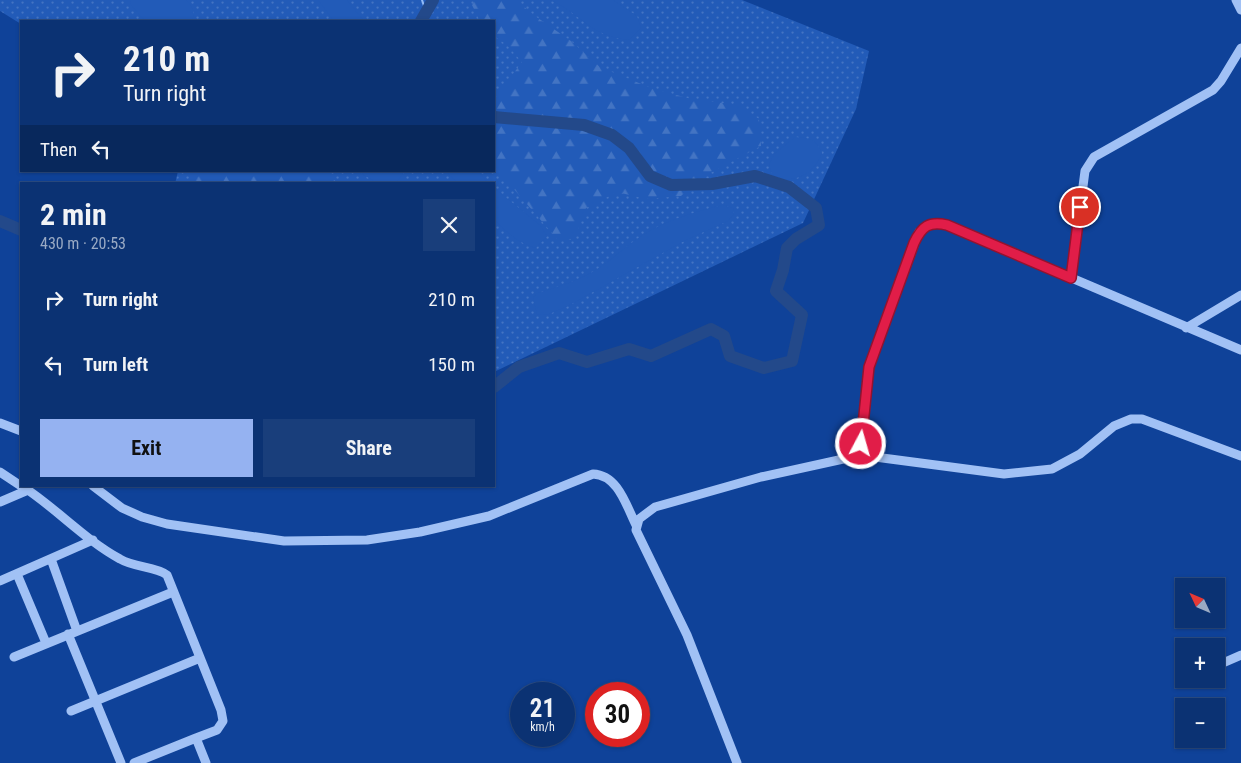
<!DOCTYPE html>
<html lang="en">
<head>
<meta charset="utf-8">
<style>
	:root { --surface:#0b3273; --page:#193e7b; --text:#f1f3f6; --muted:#9aaac4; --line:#2b4d85; --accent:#95b2f1 }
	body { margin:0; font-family:"Roboto Condensed",sans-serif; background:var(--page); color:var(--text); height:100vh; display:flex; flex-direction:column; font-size:19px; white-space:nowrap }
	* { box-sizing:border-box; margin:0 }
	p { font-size:16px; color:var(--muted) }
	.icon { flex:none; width:28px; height:28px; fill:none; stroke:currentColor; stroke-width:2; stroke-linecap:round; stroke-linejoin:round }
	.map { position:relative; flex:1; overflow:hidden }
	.sheet { position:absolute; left:20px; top:182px; width:475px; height:305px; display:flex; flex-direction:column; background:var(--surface); border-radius:0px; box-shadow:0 1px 4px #0004,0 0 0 1px var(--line) }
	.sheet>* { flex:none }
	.top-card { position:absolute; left:20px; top:20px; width:475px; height:152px; border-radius:0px; box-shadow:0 1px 4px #0004,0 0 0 1px var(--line); background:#0b3273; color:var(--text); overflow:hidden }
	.needle { width:32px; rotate:314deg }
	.fabs { position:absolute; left:1175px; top:578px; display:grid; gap:10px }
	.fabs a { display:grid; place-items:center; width:50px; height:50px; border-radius:0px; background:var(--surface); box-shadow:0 1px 4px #0004,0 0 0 1px var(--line); font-size:25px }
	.speed { position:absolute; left:510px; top:682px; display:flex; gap:10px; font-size:25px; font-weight:700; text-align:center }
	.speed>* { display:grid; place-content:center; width:65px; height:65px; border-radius:50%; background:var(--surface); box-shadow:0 1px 4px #0004,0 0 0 1px var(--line); line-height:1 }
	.speed small { font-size:12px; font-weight:400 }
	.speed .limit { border:8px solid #d22; background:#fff; color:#111 }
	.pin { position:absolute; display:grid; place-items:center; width:42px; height:42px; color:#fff; margin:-21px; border:2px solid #fff; border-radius:50%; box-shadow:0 1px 5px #0007 }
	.me { position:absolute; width:55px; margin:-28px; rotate:6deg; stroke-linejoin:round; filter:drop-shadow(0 0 4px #0008) }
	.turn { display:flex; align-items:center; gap:18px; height:105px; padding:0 20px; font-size:22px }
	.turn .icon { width:65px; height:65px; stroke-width:2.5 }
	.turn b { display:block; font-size:35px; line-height:42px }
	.then { display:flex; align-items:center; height:48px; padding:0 20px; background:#0003; gap:10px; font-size:19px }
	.round { display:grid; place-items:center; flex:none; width:52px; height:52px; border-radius:0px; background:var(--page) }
	.overview { display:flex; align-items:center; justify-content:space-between; height:85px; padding:0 20px }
	h1 { font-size:30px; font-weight:700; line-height:38px }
	.cta { display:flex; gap:10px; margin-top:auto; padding:10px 20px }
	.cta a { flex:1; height:58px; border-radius:0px; background:var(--accent); color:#111; font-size:20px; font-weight:700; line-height:58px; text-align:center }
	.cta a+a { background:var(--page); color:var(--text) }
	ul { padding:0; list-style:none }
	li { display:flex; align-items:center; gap:15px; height:65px; padding:0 20px }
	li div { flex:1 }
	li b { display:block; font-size:19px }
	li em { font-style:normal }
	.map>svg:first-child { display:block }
	.grass { fill:url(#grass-dots) }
	.forest { fill:url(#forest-firs) }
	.pitch { fill:#225bb8 }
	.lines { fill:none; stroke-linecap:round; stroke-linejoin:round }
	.stream { stroke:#92bbf8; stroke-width:2 }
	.river { stroke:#23498a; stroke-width:12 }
	.minor { stroke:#a1c1f5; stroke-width:9 }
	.route-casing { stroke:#92132f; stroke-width:12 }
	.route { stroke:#e11d48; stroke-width:9 }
</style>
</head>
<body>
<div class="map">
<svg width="1241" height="763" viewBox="0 0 1241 763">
	<defs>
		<pattern id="grass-dots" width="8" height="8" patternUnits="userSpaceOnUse" patternTransform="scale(1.25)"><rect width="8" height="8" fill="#225bb8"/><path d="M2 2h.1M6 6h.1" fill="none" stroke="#4374c3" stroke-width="1.8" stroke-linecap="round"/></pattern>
		<pattern id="forest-firs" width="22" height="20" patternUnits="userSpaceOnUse" patternTransform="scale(1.25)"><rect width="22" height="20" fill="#225bb8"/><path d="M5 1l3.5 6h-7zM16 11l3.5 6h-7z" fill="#4374c3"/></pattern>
	</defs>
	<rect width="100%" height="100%" fill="#0f4299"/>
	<path class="grass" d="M 0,0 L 742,0 L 869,51 L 856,109 L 803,223 L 494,372 L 494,184 L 175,184 L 178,171 L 494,171 L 494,21 L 21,21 L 21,24 L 0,11 Z"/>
	<path class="forest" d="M 476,0 L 516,0 L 535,16 L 571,41 L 600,67 L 651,88 L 691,99 L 738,105 L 759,119 L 761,146 L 699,179 L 681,196 L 646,199 L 617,192 L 586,208 L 578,230 L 571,240 L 558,240 L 494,166 L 494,100 L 522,62 L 507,45 L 494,36 L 494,21 L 480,21 L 472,5 Z
		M 191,171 L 323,171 L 339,184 L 190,184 Z"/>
	<path class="pitch" d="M 130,0 L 186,0 C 192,6 196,12 192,21 L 145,21 L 131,5 Z
		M 318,0 L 347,0 L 364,21 L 334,21 Z
		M 550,0 L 613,0 L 637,16 L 641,28 L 629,40 C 589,36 582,14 550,0 Z
		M 795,137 C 809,138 816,139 822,153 C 814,174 793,186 772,175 L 769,165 L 774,154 Z
		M 357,171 L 405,171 L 395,184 L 379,184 Z
		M 446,171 L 478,171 L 489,184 L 458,184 Z
		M 494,188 L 540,225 L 547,236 L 536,248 C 518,243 507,233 494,219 Z
		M 723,205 L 733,208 L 734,214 L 728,221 L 686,240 L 568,306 L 547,315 L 537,314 L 533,298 L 536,294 C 553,288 571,283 587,275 C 605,266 618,253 634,241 C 660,222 693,212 723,205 Z"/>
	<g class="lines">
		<path class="stream" d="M 422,0 L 426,12"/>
		<path class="river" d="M 421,21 L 433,0
			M 494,117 L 584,125 L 612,135 L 629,148 L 650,176 L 671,185 L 712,184 L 755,176 L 789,187 L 816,208 L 819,225 L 796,239 L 787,248 L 783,270 L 776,291 L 802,315 L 792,361 L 764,368 L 730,356 L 724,336 L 711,329 L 651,356 L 629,349 L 587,362 L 559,353 L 519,367 L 494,387
			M 0,221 L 21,230"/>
		<path class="minor" d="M 1236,0 L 1241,10
			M 1071,278 L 1085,171 L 1094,157 L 1213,90 L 1221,81 L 1241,48
			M 1186,328 L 1241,295
			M 0,423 L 21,431
			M 866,454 L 861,445 L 869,367 L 915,243 L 919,232 L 930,224 L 947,225 L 1241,350
			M 0,472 L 21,486
			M 22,486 C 56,508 85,540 120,559 C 135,568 155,566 167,575 L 221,710 L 223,721 L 217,730 L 196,738 L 206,763
			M 93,486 L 122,508 L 142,517 L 167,524 L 284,541 L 367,540 L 420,532 L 489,516 L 593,474 C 618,475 626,505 636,525
			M 0,502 L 28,490
			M 51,559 L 77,631
			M 17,574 L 46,643
			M 0,581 L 93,540
			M 68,634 L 121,763
			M 14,657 L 173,592
			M 1216,666 L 1241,655
			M 71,711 L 200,658
			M 134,763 L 196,738
			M 737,763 L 687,635 L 636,530 L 639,519 L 655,507 L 761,477 L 866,454 L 875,457 L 1004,474 L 1052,469 L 1080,454 L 1114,426 L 1131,419 L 1142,419 L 1241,456"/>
	</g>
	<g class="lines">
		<g class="route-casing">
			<path id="route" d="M 861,444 L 869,367 L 914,243 C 922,226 929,221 947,225 L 1071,278 L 1080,207"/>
		</g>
		<use href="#route" class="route"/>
	</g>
</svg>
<div class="fabs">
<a><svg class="needle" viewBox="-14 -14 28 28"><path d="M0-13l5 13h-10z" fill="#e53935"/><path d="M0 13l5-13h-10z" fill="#9aaac4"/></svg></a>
<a>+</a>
<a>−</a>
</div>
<div class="speed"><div>21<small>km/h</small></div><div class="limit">30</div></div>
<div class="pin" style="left:1080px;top:207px;background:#d93025"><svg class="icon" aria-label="arrive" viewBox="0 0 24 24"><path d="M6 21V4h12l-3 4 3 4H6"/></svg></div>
<svg class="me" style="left:861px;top:444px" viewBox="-20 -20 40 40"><circle r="17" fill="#e11d48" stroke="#fff" stroke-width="3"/><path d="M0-11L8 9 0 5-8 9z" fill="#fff"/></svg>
<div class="top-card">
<div class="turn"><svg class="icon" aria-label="right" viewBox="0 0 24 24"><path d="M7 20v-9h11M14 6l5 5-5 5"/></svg><div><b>210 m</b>Turn right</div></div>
<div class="then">Then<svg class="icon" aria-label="left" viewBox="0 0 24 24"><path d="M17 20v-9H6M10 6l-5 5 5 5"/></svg></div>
</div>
<section class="sheet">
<div class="overview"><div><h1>2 min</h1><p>430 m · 20:53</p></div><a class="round"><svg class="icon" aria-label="close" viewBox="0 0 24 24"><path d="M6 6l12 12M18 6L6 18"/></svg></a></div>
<ul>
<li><svg class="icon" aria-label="right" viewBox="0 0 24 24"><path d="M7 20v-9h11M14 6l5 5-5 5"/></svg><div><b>Turn right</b></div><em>210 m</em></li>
<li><svg class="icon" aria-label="left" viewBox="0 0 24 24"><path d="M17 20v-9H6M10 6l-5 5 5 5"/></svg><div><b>Turn left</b></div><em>150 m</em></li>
</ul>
<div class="cta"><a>Exit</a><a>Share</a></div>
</section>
</div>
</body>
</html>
